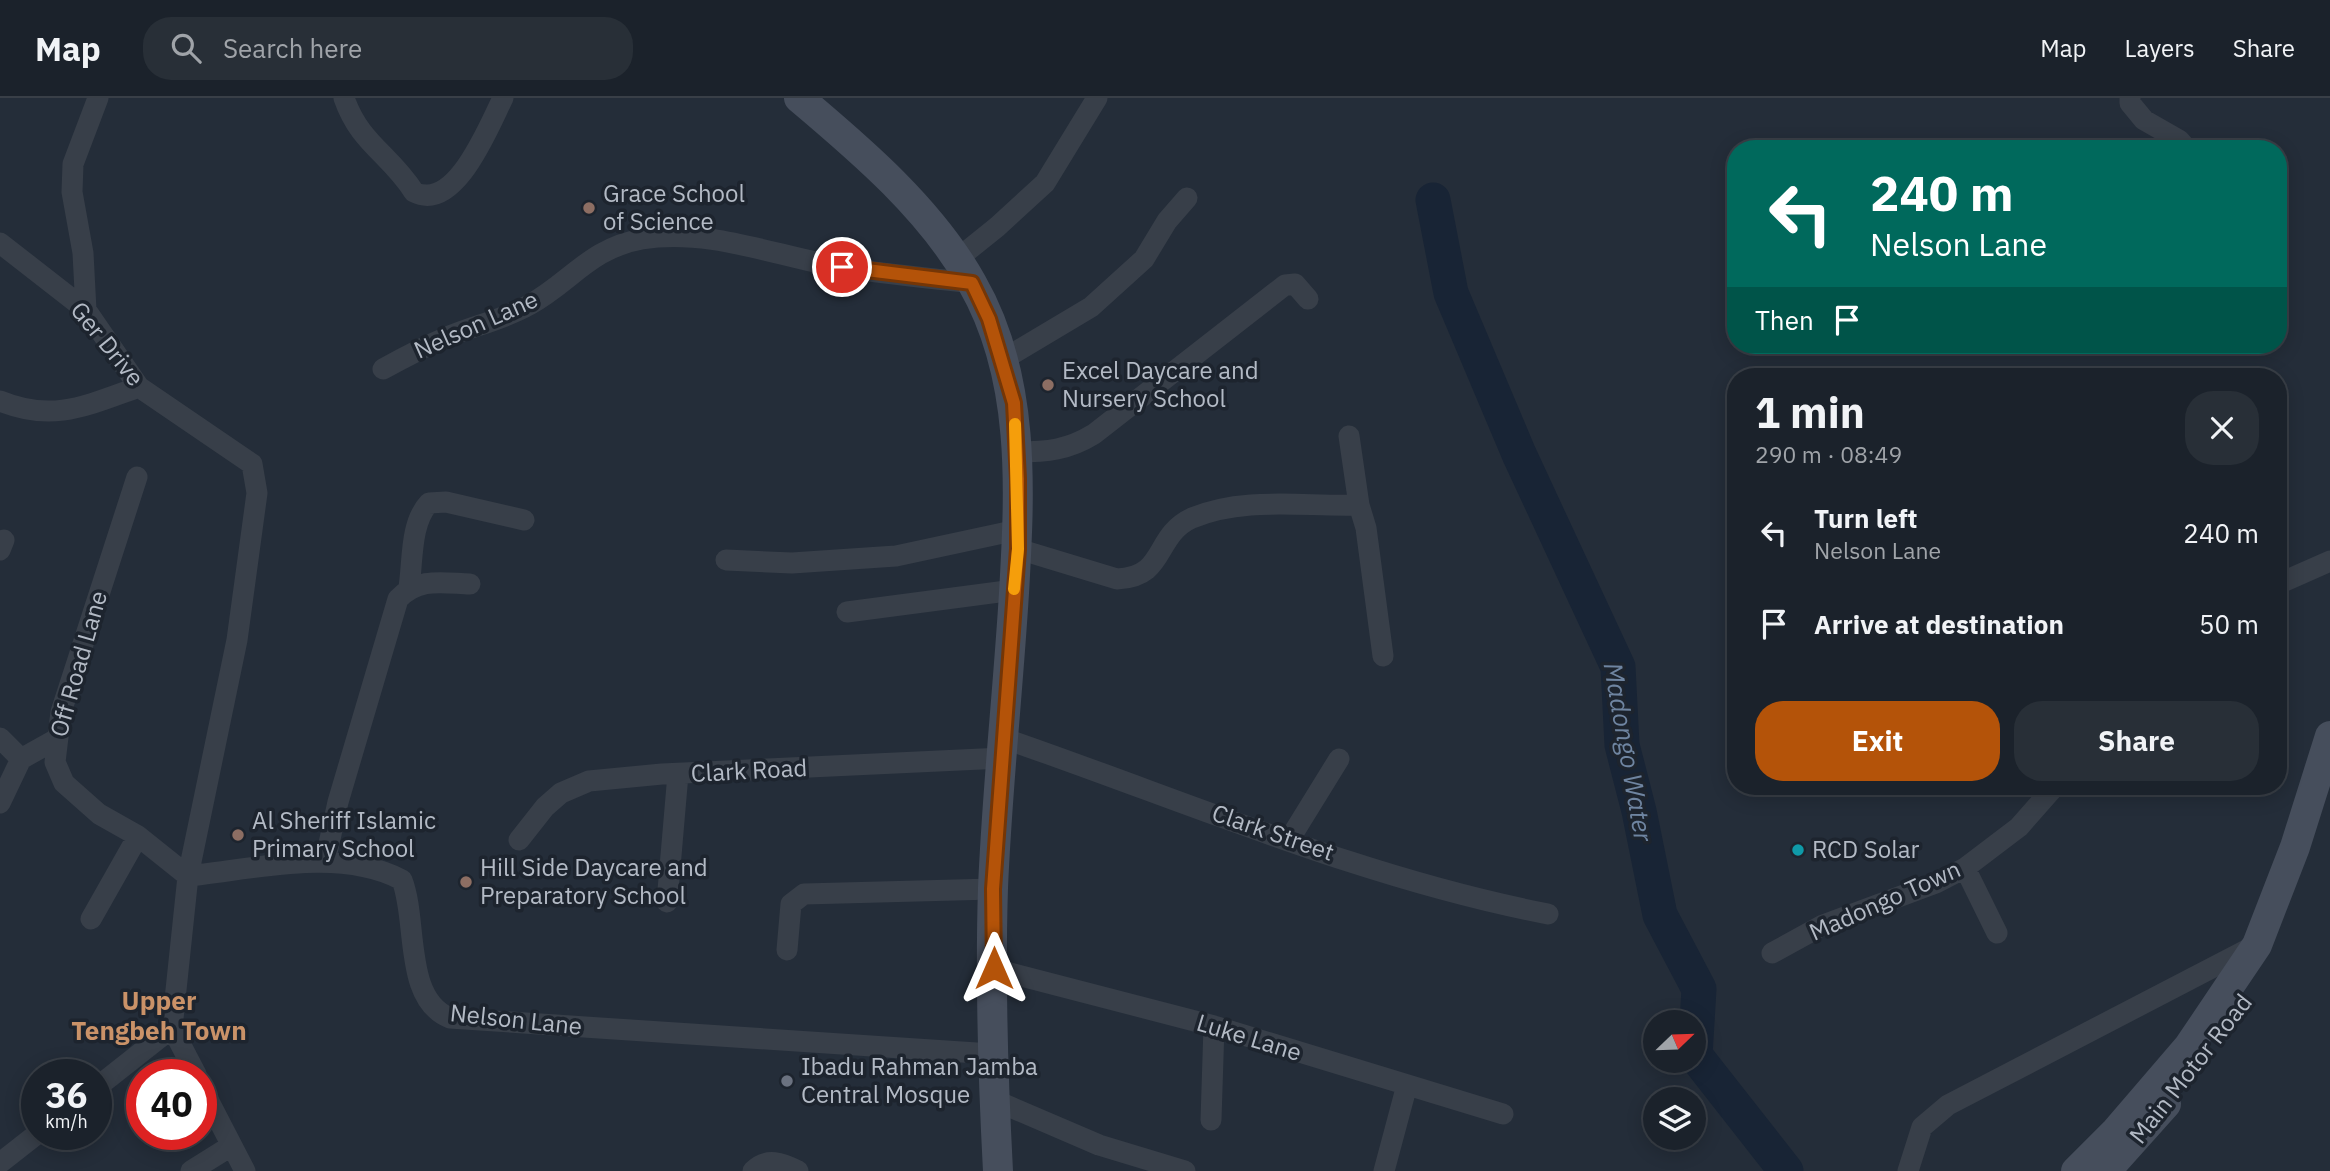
<!DOCTYPE html>
<html lang="en">
<head>
<meta charset="utf-8">
<style>
	:root { --surface:#1b222b; --page:#282f37; --text:#f1f3f6; --muted:#a0a4a9; --line:#393f47; --accent:#b45309 }
	body { margin:0; font-family:"IBM Plex Sans",sans-serif; background:var(--page); color:var(--text); height:100vh; display:flex; flex-direction:column; font-size:26px; white-space:nowrap }
	* { box-sizing:border-box; margin:0 }
	p { font-size:23px; color:var(--muted) }
	.icon { flex:none; width:38px; height:38px; fill:none; stroke:currentColor; stroke-width:2; stroke-linecap:round; stroke-linejoin:round }
	.map { position:relative; flex:1; overflow:hidden }
	.panel { position:absolute; left:1727px; top:270px; width:560px; height:427px; display:flex; flex-direction:column; background:var(--surface); border-radius:28px; box-shadow:0 4px 18px #0003,0 0 0 2px var(--line) }
	.panel>* { flex:none }
	.guide { position:absolute; left:1727px; top:42px; width:560px; height:214px; border-radius:28px; box-shadow:0 4px 18px #0003,0 0 0 2px var(--line); background:#00695c; color:#fff; overflow:hidden }
	.needle { width:46px; rotate:67deg }
	.buttons { position:absolute; left:1643px; top:912px; display:grid; gap:14px }
	.buttons a { display:grid; place-items:center; width:63px; height:63px; border-radius:50%; background:var(--surface); box-shadow:0 4px 18px #0003,0 0 0 2px var(--line); font-size:35px }
	.speed { position:absolute; left:21px; top:961px; display:flex; gap:14px; font-size:35px; font-weight:700; text-align:center }
	.speed>* { display:grid; place-content:center; width:91px; height:91px; border-radius:50%; background:var(--surface); box-shadow:0 4px 18px #0003,0 0 0 2px var(--line); line-height:1 }
	.speed small { font-size:18px; font-weight:400 }
	.speed .limit { border:10px solid #d22; background:#fff; color:#111 }
	.pin { position:absolute; display:grid; place-items:center; width:60px; height:60px; color:#fff; margin:-30px; border:4px solid #fff; border-radius:50%; box-shadow:0 2px 7px #0007 }
	.me { position:absolute; width:77px; margin:-38px; rotate:0deg; stroke-linejoin:round; filter:drop-shadow(0 0 5px #0008) }
	.turn { display:flex; align-items:center; gap:24px; height:147px; padding:0 28px; font-size:32px }
	.turn .icon { width:91px; height:91px; stroke-width:2.5 }
	.turn b { display:block; font-size:49px; line-height:60px }
	.then { display:flex; align-items:center; height:66px; padding:0 28px; background:#0003; gap:14px; font-size:26px }
	.round { display:grid; place-items:center; flex:none; width:74px; height:74px; border-radius:28px; background:var(--page) }
	.headline { display:flex; align-items:center; justify-content:space-between; height:119px; padding:0 28px }
	h1 { font-size:42px; font-weight:800; line-height:52px }
	.button { display:flex; gap:14px; margin-top:auto; padding:14px 28px }
	.button a { flex:1; height:80px; border-radius:28px; background:var(--accent); color:#fff; font-size:28px; font-weight:800; line-height:80px; text-align:center }
	.button a+a { background:var(--page); color:var(--text) }
	ul { padding:0; list-style:none }
	li { display:flex; align-items:center; gap:21px; height:91px; padding:0 28px }
	li div { flex:1 }
	li b { display:block; font-size:26px }
	li em { font-style:normal }
	header { display:flex; align-items:center; gap:42px; box-sizing:border-box; height:98px; padding:0 35px; background:var(--surface); border-bottom:2px solid var(--line) }
	header strong { font-size:33px }
	nav { display:flex; gap:38px; margin-inline-start:auto; font-size:24px }
	.search { width:490px; height:63px; background:var(--page); display:flex; align-items:center; gap:18px; box-sizing:border-box; padding:0 24px; border-radius:28px; color:var(--muted); font-size:26px }
	.map>svg:first-child { display:block }
	.lines { fill:none; stroke-linecap:round; stroke-linejoin:round }
	.river { stroke:#182435; stroke-width:35 }
	.street { stroke:#383f49; stroke-width:21 }
	.secondary { stroke:#464e5c; stroke-width:30 }
	.route-casing { stroke:#753606; stroke-width:18 }
	.route { stroke:#b45309; stroke-width:12 }
	.slow { stroke:#f59e0b; stroke-width:12 }
	.education-dot { fill:#8d6e63; stroke:#1d242e; stroke-width:2.5 }
	.culture-dot { fill:#0f9aa8; stroke:#1d242e; stroke-width:2.5 }
	.worship-dot { fill:#6b7280; stroke:#1d242e; stroke-width:2.5 }
	.labels { text-anchor:middle; stroke-width:7; stroke-linejoin:round; paint-order:stroke }
	.poi-label { font-size:24px; fill:#b3bac5; stroke:#1d242e; text-anchor:start }
	.street-label { font-size:24px; fill:#b3bac5; stroke:#1d242e }
	.water-label { font-size:26px; font-style:italic; fill:#6f85a1; stroke:#1d242e }
	.neighbourhood-label { font-size:26px; font-weight:bold; fill:#ca9268; stroke:#1d242e }
</style>
</head>
<body>
<header>
<strong>Map</strong>
<div class="search"><svg class="icon" aria-label="search" viewBox="0 0 24 24"><circle cx="10" cy="10" r="6"/><path d="M15 15l6 6"/></svg>Search here</div>
<nav><a>Map</a><a>Layers</a><a>Share</a></nav>
</header>
<div class="map">
<svg width="2330" height="1073" viewBox="0 0 2330 1073">
	<rect width="100%" height="100%" fill="#242d39"/>
	<g class="lines">
		<path class="river" d="M 1433,102 L 1451,195 L 1519,356 L 1618,569 L 1622,647 L 1639,713 L 1660,817 L 1699,891 L 1695,957 L 1786,1073"/>
		<path class="street" d="M 344,0 C 360,46 389,55 414,94 C 455,115 488,30 503,0
			M 2130,0 L 2130,5 L 2144,22 L 2179,42 L 2187,51
			M 0,145 L 86,212 L 139,289 L 252,366 L 257,395 L 237,542 L 188,778 L 172,930 L 96,990
			M 956,162 L 997,129 L 1045,85 L 1097,0
			M 86,212 L 83,155 L 72,94 L 73,66 L 98,0
			M 1002,262 L 1091,209 L 1144,161 L 1167,123 L 1187,100
			M 383,271 C 403,260 424,249 445,240 C 472,228 503,222 529,207 C 571,184 590,150 642,141 C 709,130 775,158 840,169 C 884,176 928,180 972,185
			M 0,303 C 53,325 88,307 139,289
			M 1349,338 L 1359,407
			M 1017,354 C 1047,354 1068,352 1094,336 L 1285,187 L 1295,186 L 1308,201
			M 137,379 L 61,614 L 55,664 L 64,685 L 99,716 L 138,738 L 188,778
			M 1018,451 L 1117,481 C 1167,479 1153,438 1192,420 C 1244,398 1305,409 1359,407 L 1366,430 L 1383,558
			M 0,452 L 4,442
			M 726,462 L 792,465 L 896,458 L 1017,432
			M 2278,486 L 2330,463
			M 409,489 C 413,463 410,425 429,405 L 446,404 L 524,422
			M 847,514 L 1014,492
			M 0,640 L 21,661
			M 1003,640 C 1183,702 1361,780 1548,816
			M 0,705 L 21,661 L 55,642
			M 519,742 L 545,709 L 561,695 L 589,683 L 662,676 L 1003,660
			M 1289,742 L 1339,661
			M 325,764 L 338,704 L 398,501 C 419,479 442,485 470,486
			M 1965,770 L 1997,835
			M 188,778 C 255,771 340,749 402,782 C 418,823 403,901 450,920 L 992,956
			M 667,804 L 678,676
			M 91,821 L 138,738
			M 787,852 L 791,806 L 804,796 L 993,791
			M 1772,855 L 1823,827 L 1936,785 L 1965,770 L 2019,729 L 2055,688
			M 994,871 L 1214,928 L 1503,1016
			M 172,930 L 196,976
			M 201,988 L 245,1073
			M 994,1002 L 1099,1047 L 1185,1073
			M 1211,1022 L 1214,928
			M 0,1065 L 37,1036
			M 191,1073 L 231,1048
			M 753,1073 C 767,1059 782,1065 798,1073
			M 1384,1073 L 1407,987
			M 1908,1073 L 1922,1029 L 1948,1007 L 2254,848"/>
		<path class="secondary" d="M 799,0 C 862,53 931,112 972,185 C 1026,279 1020,391 1014,495 C 1008,594 997,691 993,790 C 990,884 993,979 998,1073
			M 2076,1073 L 2116,1033 L 2189,948 L 2257,847 L 2295,749 L 2330,638
			M 2106,1073 L 2166,1006"/>
	</g>
	<g class="lines">
		<g class="route-casing">
			<path id="route" d="M 842,169 L 972,185 L 989,221 L 1014,305 L 1018,381 L 1018,451 L 993,791 L 994,870"/>
		</g>
		<use href="#route" class="route"/>
		<path class="slow" d="M 1014,491 L 1018,451 L 1015,326"/>
	</g>
	<g class="education-dot">
		<circle cx="589" cy="110" r="7"/>
		<circle cx="1048" cy="287" r="7"/>
		<circle cx="238" cy="737" r="7"/>
		<circle cx="466" cy="784" r="7"/>
	</g>
	<circle class="culture-dot" cx="1798" cy="752" r="7"/>
	<circle class="worship-dot" cx="787" cy="983" r="7"/>
	<g class="labels">
		<g class="poi-label">
			<text x="603" y="104">Grace School<tspan x="603" dy="28">of Science</tspan></text>
			<text x="1062" y="281">Excel Daycare and<tspan x="1062" dy="28">Nursery School</tspan></text>
			<text x="252" y="731">Al Sheriff Islamic<tspan x="252" dy="28">Primary School</tspan></text>
			<text x="1812" y="760">RCD Solar</text>
			<text x="480" y="778">Hill Side Daycare and<tspan x="480" dy="28">Preparatory School</tspan></text>
			<text x="801" y="977">Ibadu Rahman Jamba<tspan x="801" dy="28">Central Mosque</tspan></text>
		</g>
		<g class="street-label">
			<text transform="translate(476 227) rotate(-24)" y="8">Nelson Lane</text>
			<text transform="translate(107 246) rotate(51)" y="8">Ger Drive</text>
			<text transform="translate(79 566) rotate(-74)" y="8">Off Road Lane</text>
			<text transform="translate(749 673) rotate(-3)" y="8">Clark Road</text>
			<text transform="translate(1273 735) rotate(19)" y="8">Clark Street</text>
			<text transform="translate(1885 803) rotate(-24)" y="8">Madongo Town</text>
			<text transform="translate(516 922) rotate(6)" y="8">Nelson Lane</text>
			<text transform="translate(1249 940) rotate(17)" y="8">Luke Lane</text>
			<text transform="translate(2191 971) rotate(-52)" y="8">Main Motor Road</text>
		</g>
		<g class="water-label">
			<text transform="translate(1628 654) rotate(80)" y="9">Madongo Water</text>
		</g>
		<g class="neighbourhood-label">
			<text x="159" y="912">Upper<tspan x="159" dy="30">Tengbeh Town</tspan></text>
		</g>
	</g>
</svg>
<div class="buttons">
<a><svg class="needle" viewBox="-14 -14 28 28"><path d="M0-13l5 13h-10z" fill="#e53935"/><path d="M0 13l5-13h-10z" fill="#a0a4a9"/></svg></a>
<a><svg class="icon" aria-label="layers" viewBox="0 0 24 24"><path d="M12 4l9 5-9 5-9-5zM3 14l9 5 9-5"/></svg></a>
</div>
<div class="speed"><div>36<small>km/h</small></div><div class="limit">40</div></div>
<div class="pin" style="left:842px;top:169px;background:#d93025"><svg class="icon" aria-label="arrive" viewBox="0 0 24 24"><path d="M6 21V4h12l-3 4 3 4H6"/></svg></div>
<svg class="me" style="left:994px;top:870px" viewBox="-20 -20 40 40"><path d="M0-17L14 15 0 8-14 15z" fill="#b45309" stroke="#fff" stroke-width="4"/></svg>
<div class="guide">
<div class="turn"><svg class="icon" aria-label="left" viewBox="0 0 24 24"><path d="M17 20v-9H6M10 6l-5 5 5 5"/></svg><div><b>240 m</b>Nelson Lane</div></div>
<div class="then">Then<svg class="icon" aria-label="arrive" viewBox="0 0 24 24"><path d="M6 21V4h12l-3 4 3 4H6"/></svg></div>
</div>
<section class="panel">
<div class="headline"><div><h1>1 min</h1><p>290 m · 08:49</p></div><a class="round"><svg class="icon" aria-label="close" viewBox="0 0 24 24"><path d="M6 6l12 12M18 6L6 18"/></svg></a></div>
<ul>
<li><svg class="icon" aria-label="left" viewBox="0 0 24 24"><path d="M17 20v-9H6M10 6l-5 5 5 5"/></svg><div><b>Turn left</b><p>Nelson Lane</p></div><em>240 m</em></li>
<li><svg class="icon" aria-label="arrive" viewBox="0 0 24 24"><path d="M6 21V4h12l-3 4 3 4H6"/></svg><div><b>Arrive at destination</b></div><em>50 m</em></li>
</ul>
<div class="button"><a>Exit</a><a>Share</a></div>
</section>
</div>
</body>
</html>
